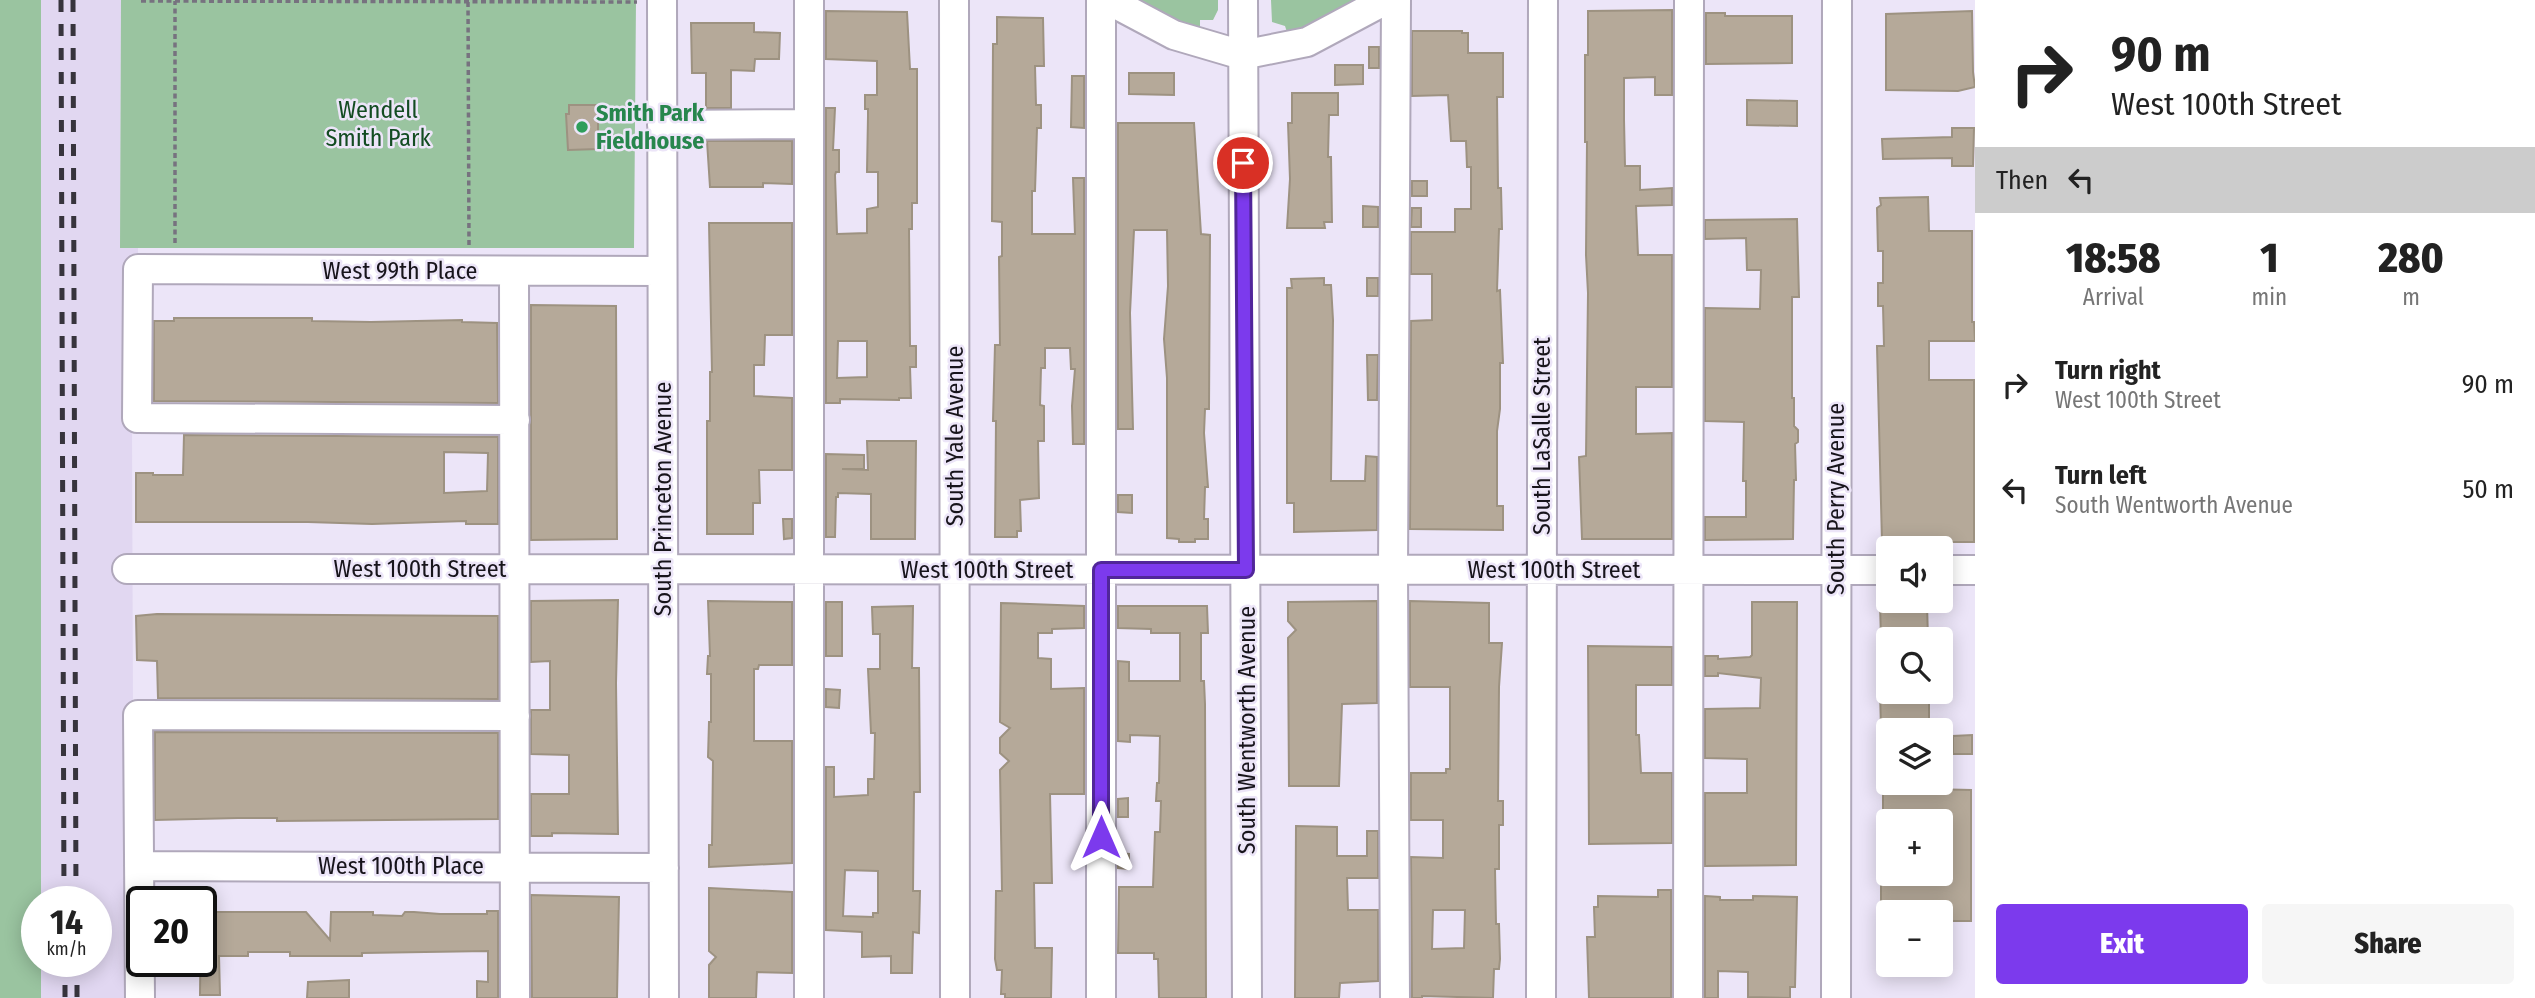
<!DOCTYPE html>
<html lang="en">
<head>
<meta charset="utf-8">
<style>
	:root { --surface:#fff; --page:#f6f6f6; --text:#222; --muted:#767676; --accent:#7c3aed }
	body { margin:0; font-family:"Fira Sans Condensed",sans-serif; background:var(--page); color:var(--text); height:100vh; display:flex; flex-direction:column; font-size:26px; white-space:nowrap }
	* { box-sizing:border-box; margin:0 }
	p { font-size:23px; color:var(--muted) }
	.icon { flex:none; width:38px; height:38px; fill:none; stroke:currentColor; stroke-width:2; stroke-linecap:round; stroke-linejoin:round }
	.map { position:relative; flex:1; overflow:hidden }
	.details { display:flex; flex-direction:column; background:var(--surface); width:560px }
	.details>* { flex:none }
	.banner { background:#fff; color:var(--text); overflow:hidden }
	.tools { position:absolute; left:1876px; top:536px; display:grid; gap:14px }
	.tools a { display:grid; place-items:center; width:77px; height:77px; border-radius:7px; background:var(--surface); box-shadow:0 4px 18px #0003; font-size:35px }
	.speed { position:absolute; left:21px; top:886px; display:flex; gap:14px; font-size:35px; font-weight:700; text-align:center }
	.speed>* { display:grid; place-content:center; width:91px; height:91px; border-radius:50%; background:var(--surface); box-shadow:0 4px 18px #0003; line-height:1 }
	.speed small { font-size:18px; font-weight:400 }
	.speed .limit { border:4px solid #111; border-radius:10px; background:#fff; color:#111 }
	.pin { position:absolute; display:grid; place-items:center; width:60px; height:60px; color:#fff; margin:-30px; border:4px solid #fff; border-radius:50%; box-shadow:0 2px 7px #0007 }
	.me { position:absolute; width:77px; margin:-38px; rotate:0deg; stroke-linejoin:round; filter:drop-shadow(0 0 5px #0008) }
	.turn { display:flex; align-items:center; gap:24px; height:147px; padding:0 21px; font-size:32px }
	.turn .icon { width:91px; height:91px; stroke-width:2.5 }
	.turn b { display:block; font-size:49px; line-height:60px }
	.then { display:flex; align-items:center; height:66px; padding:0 21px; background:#0003; gap:14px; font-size:26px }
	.eta { display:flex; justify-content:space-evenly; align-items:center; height:119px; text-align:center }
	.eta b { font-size:42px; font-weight:800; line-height:49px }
	.cta { display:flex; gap:14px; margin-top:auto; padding:14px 21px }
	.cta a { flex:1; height:80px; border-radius:7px; background:var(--accent); color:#fff; font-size:28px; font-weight:800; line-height:80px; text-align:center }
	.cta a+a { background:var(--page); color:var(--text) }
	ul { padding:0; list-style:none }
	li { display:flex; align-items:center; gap:21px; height:105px; padding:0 21px }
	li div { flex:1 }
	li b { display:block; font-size:26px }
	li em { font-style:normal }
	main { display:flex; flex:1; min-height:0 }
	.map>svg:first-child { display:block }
	.built { fill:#e1d7f1 }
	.green { fill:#9ac4a0 }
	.building { fill:#b5a999; stroke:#9d9281; stroke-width:2; fill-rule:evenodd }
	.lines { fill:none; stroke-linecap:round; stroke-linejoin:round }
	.minor-casing { stroke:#b0a8bb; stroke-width:32 }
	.path { stroke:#77727f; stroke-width:3.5; stroke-dasharray:5 3.5; stroke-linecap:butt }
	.minor { stroke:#fff; stroke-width:28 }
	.rail { stroke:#37343d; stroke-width:5; stroke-dasharray:12 12; stroke-linecap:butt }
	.route-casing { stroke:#51269a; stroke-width:18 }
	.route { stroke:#7c3aed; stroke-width:12 }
	.leisure-dot { fill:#2e9e5b; stroke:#ece5f8; stroke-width:2.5 }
	.labels { text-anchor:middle; stroke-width:5; stroke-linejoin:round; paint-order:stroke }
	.park-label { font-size:24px; fill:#134c22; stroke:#ece5f8 }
	.leisure-label { font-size:24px; font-weight:bold; fill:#27864d; stroke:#ece5f8; text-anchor:start }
	.street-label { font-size:24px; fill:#17141b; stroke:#ece5f8 }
</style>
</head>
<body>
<main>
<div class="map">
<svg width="1975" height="998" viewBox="0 0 1975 998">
	<rect width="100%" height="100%" fill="#ece5f8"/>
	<path class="built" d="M 41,0 L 121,0 L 120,247 L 138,248 L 137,418 L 132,427 L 134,998 L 41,998 L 41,961 L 96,961 L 96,901 L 41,901 Z"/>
	<path class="green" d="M 0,0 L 41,0 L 41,901 L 37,901 L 37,961 L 41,961 L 41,998 L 0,998 Z
		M 121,0 L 636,0 L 634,248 L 120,248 Z
		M 1132,0 L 1218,0 L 1218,10 L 1213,20 L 1200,20 L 1200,28 L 1173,20 Z
		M 1271,0 L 1364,0 L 1312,24 L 1287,32 L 1285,26 L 1272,22 Z"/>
	<path class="building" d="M 1672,10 L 1672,95 L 1655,95 L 1655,77 L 1624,78 L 1624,120 L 1625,166 L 1640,166 L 1640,190 L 1672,188 L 1672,205 L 1636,206 L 1638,255 L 1672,255 L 1672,387 L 1636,387 L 1636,434 L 1672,433 L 1672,539 L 1582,539 L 1579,457 L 1586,456 L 1588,293 L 1586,255 L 1587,142 L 1585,142 L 1585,55 L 1588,55 L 1588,11 Z
		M 826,11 L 907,12 L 910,69 L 917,69 L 917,203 L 912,203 L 912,229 L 909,229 L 910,346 L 916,346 L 916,367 L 910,367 L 911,398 L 899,398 L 899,400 L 840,399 L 840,403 L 826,403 L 826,108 L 835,108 L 833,150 L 839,150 L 839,172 L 836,172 L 835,175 L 837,234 L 867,233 L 867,209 L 878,207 L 878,172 L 867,172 L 868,116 L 868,109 L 865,109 L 865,95 L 877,95 L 877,61 L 826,59 ZM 838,341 L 867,341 L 867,377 L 837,378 Z
		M 1972,11 L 1973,72 L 1975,87 L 1958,91 L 1886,90 L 1886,14 Z
		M 1706,13 L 1725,13 L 1725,16 L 1792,16 L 1792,63 L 1706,64 Z
		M 997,17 L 1043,18 L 1044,66 L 1035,66 L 1036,105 L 1041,105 L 1041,128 L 1037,128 L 1035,191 L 1032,191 L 1032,234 L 1075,234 L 1073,178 L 1084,178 L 1084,444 L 1073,444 L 1072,406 L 1075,369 L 1071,369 L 1070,348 L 1045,348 L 1045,368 L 1041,368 L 1040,405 L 1044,406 L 1044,441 L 1038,441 L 1039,498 L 1020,500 L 1021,531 L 1017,531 L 1017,537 L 995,537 L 996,421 L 993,421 L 995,345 L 1000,345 L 999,257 L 1002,256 L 1002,222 L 992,221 L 993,44 L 997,44 Z
		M 691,23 L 754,23 L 754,32 L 780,33 L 779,59 L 755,59 L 754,71 L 731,70 L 731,108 L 706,108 L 706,73 L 692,73 Z
		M 1412,31 L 1462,31 L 1462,33 L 1468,33 L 1468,53 L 1503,53 L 1503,97 L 1497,97 L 1498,188 L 1501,188 L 1502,229 L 1499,229 L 1497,291 L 1500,290 L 1503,363 L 1500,363 L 1500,409 L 1497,431 L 1497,506 L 1503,506 L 1503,530 L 1410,529 L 1411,321 L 1432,320 L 1432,274 L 1411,274 L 1411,232 L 1455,232 L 1455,209 L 1471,209 L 1471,167 L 1467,167 L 1466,141 L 1451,141 L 1448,95 L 1412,96 Z
		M 1369,47 L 1379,47 L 1379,68 L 1369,68 Z
		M 1335,65 L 1363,65 L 1363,84 L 1335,85 Z
		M 1129,73 L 1174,73 L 1174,95 L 1129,94 Z
		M 1072,76 L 1084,76 L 1084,128 L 1071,127 Z
		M 1292,93 L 1338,93 L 1338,115 L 1329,115 L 1328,157 L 1331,157 L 1332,222 L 1324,222 L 1325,228 L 1287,228 L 1290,179 L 1288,123 L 1292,123 Z
		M 1747,100 L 1797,101 L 1797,126 L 1747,125 Z
		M 569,105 L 598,105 L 598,149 L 568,150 L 566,114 L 569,114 Z
		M 1118,123 L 1194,123 L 1201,234 L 1210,235 L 1209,409 L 1205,409 L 1204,433 L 1208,487 L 1205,487 L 1204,519 L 1208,519 L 1208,539 L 1195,539 L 1195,542 L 1179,542 L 1179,539 L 1167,538 L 1167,378 L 1164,339 L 1168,286 L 1167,230 L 1134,230 L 1130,313 L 1133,429 L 1118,429 Z
		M 1952,128 L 1974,128 L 1973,166 L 1952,166 L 1952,158 L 1883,159 L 1882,139 L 1952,137 Z
		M 707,141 L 792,141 L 792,184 L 763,183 L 763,187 L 710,187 Z
		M 1412,181 L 1427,181 L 1427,196 L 1412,196 Z
		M 1928,197 L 1929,231 L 1972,231 L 1972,322 L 1974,322 L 1975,341 L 1929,341 L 1929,380 L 1974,380 L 1974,542 L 1882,542 L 1877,346 L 1884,346 L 1883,306 L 1878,306 L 1878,283 L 1883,283 L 1883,251 L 1878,251 L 1877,208 L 1881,205 L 1880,198 Z
		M 1363,206 L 1378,207 L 1378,227 L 1363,227 Z
		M 1412,208 L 1421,208 L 1421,227 L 1411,227 Z
		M 1797,219 L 1799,297 L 1792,297 L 1792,398 L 1794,398 L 1794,426 L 1798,430 L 1798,442 L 1795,444 L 1796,480 L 1794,480 L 1793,539 L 1705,540 L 1705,517 L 1746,517 L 1746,481 L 1743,481 L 1744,422 L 1705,421 L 1705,308 L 1760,309 L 1761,270 L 1747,270 L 1746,238 L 1705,239 L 1705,220 Z
		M 709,223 L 792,223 L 792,335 L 765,335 L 764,365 L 754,365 L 754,396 L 792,398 L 792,470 L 759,470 L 760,503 L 753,503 L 753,534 L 707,534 L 707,421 L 710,421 L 710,372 L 712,372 Z
		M 1324,278 L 1324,285 L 1331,285 L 1333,320 L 1331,481 L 1365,481 L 1366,456 L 1377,457 L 1377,530 L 1294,532 L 1294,503 L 1287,503 L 1287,288 L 1292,288 L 1291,279 Z
		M 1367,278 L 1378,278 L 1378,296 L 1367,296 Z
		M 531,305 L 616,306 L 617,539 L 531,540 Z
		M 174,318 L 312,318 L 312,321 L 371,322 L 462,320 L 462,322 L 497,323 L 498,403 L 154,401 L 154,321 L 174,321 Z
		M 1367,355 L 1378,355 L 1377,400 L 1368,400 Z
		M 184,435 L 498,437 L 498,524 L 466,524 L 466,521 L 372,524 L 308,522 L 136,522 L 136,473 L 153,473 L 153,475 L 183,475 ZM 444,452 L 488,453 L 487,491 L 444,493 Z
		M 867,441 L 916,441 L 915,539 L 871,539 L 871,494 L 838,493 L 838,497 L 836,497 L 835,537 L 826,537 L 826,454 L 864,455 L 864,469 L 842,469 L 868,470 Z
		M 1118,495 L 1132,495 L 1132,513 L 1118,512 Z
		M 783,519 L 792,519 L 792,538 L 784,539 Z
		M 618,600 L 616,683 L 618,834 L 552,833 L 552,836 L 531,836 L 531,794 L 569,794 L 569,755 L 531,754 L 531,710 L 550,710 L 550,661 L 531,662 L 531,601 Z
		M 708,601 L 792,602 L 792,665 L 759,665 L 758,669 L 754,669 L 754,741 L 792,741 L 792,863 L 709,867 L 709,845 L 712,845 L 713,761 L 708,757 L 709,722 L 711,722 L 711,674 L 707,674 L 708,656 L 710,656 Z
		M 1377,601 L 1377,703 L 1342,704 L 1339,786 L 1289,786 L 1288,638 L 1296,630 L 1288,621 L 1288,602 Z
		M 1410,601 L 1489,603 L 1489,643 L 1502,643 L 1499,687 L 1498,801 L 1503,801 L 1503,825 L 1499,825 L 1499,869 L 1495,869 L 1496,924 L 1499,924 L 1500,959 L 1499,969 L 1494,969 L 1493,998 L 1422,996 L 1422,998 L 1412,998 L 1411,857 L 1443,858 L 1443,820 L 1411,820 L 1411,773 L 1446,773 L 1446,769 L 1450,769 L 1450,687 L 1410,687 ZM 1433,910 L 1465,910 L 1464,948 L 1432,949 Z
		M 1894,601 L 1927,604 L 1928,639 L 1881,639 L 1880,604 L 1894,604 Z
		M 826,602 L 842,602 L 842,656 L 826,656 Z
		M 1752,602 L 1797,602 L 1796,865 L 1705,866 L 1705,793 L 1747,793 L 1747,759 L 1705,758 L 1705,709 L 1760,708 L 1761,678 L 1718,673 L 1718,676 L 1705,676 L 1705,656 L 1718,656 L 1718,659 L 1750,657 L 1752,655 Z
		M 1001,603 L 1084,606 L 1084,628 L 1052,629 L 1052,633 L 1038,633 L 1038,658 L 1051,659 L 1051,689 L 1084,688 L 1084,794 L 1050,794 L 1052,883 L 1034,883 L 1035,948 L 1052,948 L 1051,998 L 1005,998 L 1005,994 L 1001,994 L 1002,970 L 997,970 L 995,959 L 996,891 L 1002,891 L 1000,770 L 1009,761 L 1000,753 L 1000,738 L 1010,728 L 1000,722 Z
		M 913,606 L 912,668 L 919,668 L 920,792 L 914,792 L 913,891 L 920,891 L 919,933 L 913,932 L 912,973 L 891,973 L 891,956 L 862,957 L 862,932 L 826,930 L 826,767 L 834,767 L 834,797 L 868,795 L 868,779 L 874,779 L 875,733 L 871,733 L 868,669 L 880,669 L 880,634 L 873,634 L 872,607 ZM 845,870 L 878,871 L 878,913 L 873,913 L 873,917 L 843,916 Z
		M 1118,606 L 1207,606 L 1208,633 L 1201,633 L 1201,681 L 1204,681 L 1205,704 L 1206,998 L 1159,998 L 1158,959 L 1154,959 L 1154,953 L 1118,953 L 1119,887 L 1153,887 L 1155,832 L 1160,832 L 1161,801 L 1156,801 L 1157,783 L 1159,783 L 1160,736 L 1130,735 L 1130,742 L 1118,741 L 1118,661 L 1129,662 L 1129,681 L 1180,681 L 1180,633 L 1151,633 L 1151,629 L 1118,628 Z
		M 157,614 L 498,616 L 498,699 L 158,698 L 157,661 L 137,660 L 136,616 Z
		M 1588,646 L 1672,647 L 1672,685 L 1636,685 L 1636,735 L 1639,735 L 1641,773 L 1672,773 L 1672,843 L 1589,844 Z
		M 826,689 L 840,690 L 839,708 L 826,707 Z
		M 1880,691 L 1929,691 L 1929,729 L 1881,729 Z
		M 155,732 L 498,733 L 498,819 L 277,821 L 277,818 L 238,818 L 155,820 Z
		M 1972,735 L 1972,754 L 1953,754 L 1953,736 Z
		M 1883,782 L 1928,782 L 1928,789 L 1971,790 L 1971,921 L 1950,921 L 1950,916 L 1946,916 L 1946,912 L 1881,912 L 1881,873 L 1950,873 L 1951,821 L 1883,821 Z
		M 1128,798 L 1128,817 L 1118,817 L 1118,799 Z
		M 1296,826 L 1337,827 L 1337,856 L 1367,856 L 1367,831 L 1378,831 L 1378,878 L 1347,878 L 1348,910 L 1378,910 L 1378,981 L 1340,983 L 1339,998 L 1295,998 Z
		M 1118,853 L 1129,854 L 1129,869 L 1118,868 Z
		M 709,888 L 792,892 L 792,973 L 757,972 L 756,998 L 709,998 L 709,965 L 716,957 L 709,951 Z
		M 1658,890 L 1671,890 L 1671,998 L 1589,998 L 1587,937 L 1595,937 L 1594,907 L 1598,907 L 1598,896 L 1658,897 Z
		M 531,895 L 619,897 L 617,998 L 532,998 Z
		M 1705,896 L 1720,897 L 1720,900 L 1753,900 L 1753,896 L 1797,897 L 1795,987 L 1790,987 L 1790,998 L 1748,997 L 1748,972 L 1718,971 L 1718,998 L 1705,998 Z
		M 487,911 L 498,911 L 498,998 L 477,998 L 477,981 L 488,982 L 488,951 L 362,953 L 362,956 L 290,956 L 290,952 L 248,952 L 248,956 L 219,956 L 220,995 L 200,995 L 201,912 L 306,912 L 330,940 L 331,912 L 373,912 L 373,915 L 402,916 L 405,912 L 414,912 L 440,914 L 487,914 Z
		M 349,980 L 349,998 L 307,998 L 308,982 Z"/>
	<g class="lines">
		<g class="minor-casing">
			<path id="minor" d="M 662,0 L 664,998
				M 954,0 L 955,998
				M 1101,0 L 1101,998
				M 1108,0 L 1174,35 L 1242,55 L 1307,42 L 1386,0
				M 1243,0 L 1247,998
				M 662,125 L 809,124
				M 514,272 L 515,998
				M 515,420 L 137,418 L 138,269 L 662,271
				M 127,569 L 1888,570
				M 1941,570 L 1975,570
				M 139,866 L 664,868
				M 140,998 L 138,715 L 515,716
				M 809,998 L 809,0
				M 1395,998 L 1393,570 L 1396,0
				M 1541,998 L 1543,0
				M 1688,998 L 1689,0
				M 1836,998 L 1837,0"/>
		</g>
		<path class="path" d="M 141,1 L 637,2
			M 468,2 L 469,245
			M 175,243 L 175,1"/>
		<use href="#minor" class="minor"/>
		<path class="rail" d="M 61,0 L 64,901
			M 73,0 L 76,901
			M 65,961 L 65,998
			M 77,961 L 77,998"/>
	</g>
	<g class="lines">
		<g class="route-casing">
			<path id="route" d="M 1101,837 L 1101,570 L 1246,570 L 1243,163"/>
		</g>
		<use href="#route" class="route"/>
	</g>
	<circle class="leisure-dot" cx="582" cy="127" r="7"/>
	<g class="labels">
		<g class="park-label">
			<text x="378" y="118">Wendell<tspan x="378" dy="28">Smith Park</tspan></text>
		</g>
		<g class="leisure-label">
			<text x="596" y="121">Smith Park<tspan x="596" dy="28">Fieldhouse</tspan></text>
		</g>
		<g class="street-label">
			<text x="400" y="279">West 99th Place</text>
			<text transform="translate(955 436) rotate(-90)" y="8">South Yale Avenue</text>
			<text transform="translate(1542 436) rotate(-90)" y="8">South LaSalle Street</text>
			<text transform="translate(663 499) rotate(-90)" y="8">South Princeton Avenue</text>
			<text transform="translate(1836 499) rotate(-90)" y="8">South Perry Avenue</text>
			<text x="420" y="577">West 100th Street</text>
			<text x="987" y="578">West 100th Street</text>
			<text x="1554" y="578">West 100th Street</text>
			<text transform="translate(1247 730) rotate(-90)" y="8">South Wentworth Avenue</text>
			<text x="401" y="874">West 100th Place</text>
		</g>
	</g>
</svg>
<div class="tools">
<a><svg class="icon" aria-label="sound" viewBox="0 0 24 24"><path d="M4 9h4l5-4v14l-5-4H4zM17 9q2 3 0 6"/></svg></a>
<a><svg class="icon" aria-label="search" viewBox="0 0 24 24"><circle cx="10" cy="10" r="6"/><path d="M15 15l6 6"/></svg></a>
<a><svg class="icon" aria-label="layers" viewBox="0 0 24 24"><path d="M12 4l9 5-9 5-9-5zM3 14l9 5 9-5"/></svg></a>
<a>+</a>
<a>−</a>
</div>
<div class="speed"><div>14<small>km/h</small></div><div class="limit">20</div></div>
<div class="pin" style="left:1243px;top:163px;background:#d93025"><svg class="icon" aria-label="arrive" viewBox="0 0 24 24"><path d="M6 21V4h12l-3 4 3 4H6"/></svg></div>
<svg class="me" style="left:1101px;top:837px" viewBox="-20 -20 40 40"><path d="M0-17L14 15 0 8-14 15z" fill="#7c3aed" stroke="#fff" stroke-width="4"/></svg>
</div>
<section class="details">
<div class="banner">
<div class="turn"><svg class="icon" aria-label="right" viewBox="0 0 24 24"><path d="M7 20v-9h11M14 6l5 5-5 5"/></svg><div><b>90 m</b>West 100th Street</div></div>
<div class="then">Then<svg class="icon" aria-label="left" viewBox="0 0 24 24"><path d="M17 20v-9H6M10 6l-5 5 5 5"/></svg></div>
</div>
<div class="eta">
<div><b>18:58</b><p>Arrival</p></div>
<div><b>1</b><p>min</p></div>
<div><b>280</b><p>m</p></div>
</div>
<ul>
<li><svg class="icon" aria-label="right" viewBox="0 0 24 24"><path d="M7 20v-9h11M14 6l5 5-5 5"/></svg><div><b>Turn right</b><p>West 100th Street</p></div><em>90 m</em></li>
<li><svg class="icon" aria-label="left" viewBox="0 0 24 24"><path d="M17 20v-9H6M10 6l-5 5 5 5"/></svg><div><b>Turn left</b><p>South Wentworth Avenue</p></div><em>50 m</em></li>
</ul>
<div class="cta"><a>Exit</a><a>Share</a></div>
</section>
</main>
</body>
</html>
